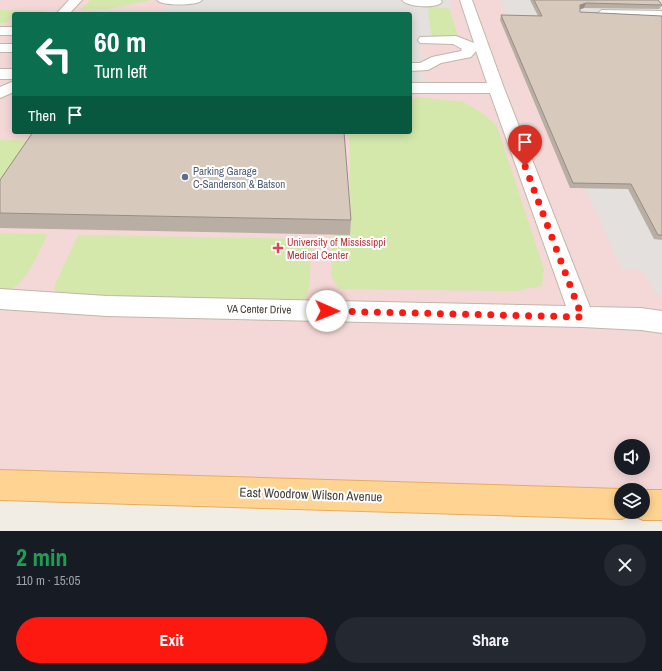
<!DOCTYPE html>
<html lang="en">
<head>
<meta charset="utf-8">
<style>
	:root { --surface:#171b24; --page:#242831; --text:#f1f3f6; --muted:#9ea1a6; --accent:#fd1910 }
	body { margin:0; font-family:"Archivo Narrow",sans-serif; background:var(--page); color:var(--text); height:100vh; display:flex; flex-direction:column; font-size:15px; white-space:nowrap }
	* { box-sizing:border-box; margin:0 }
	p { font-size:13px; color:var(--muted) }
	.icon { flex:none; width:22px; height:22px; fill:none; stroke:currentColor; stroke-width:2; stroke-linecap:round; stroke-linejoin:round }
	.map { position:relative; height:531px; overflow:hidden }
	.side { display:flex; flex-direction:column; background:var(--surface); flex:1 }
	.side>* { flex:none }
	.banner { position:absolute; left:12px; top:12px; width:400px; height:122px; border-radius:4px; box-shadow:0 2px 10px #0003; background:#0b6e4f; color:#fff; overflow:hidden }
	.controls { position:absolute; left:614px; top:439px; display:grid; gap:8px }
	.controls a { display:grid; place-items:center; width:36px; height:36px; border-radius:50%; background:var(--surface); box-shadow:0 2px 10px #0003; font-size:20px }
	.pin { position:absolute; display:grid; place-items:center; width:34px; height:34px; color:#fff; margin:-41px -17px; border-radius:50% 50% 50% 0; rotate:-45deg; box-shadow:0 0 4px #0007 }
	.pin .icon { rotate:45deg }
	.me { position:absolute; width:44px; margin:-22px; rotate:91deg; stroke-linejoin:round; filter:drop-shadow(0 0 3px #0008) }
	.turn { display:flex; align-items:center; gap:14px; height:84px; padding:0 16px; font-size:18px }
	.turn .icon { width:52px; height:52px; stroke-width:2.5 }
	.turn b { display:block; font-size:28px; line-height:34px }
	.then { display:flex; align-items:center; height:38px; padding:0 16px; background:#0003; gap:8px; font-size:15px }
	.round { display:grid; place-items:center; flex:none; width:42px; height:42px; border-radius:21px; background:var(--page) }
	.head { display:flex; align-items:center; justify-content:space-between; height:68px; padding:0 16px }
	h1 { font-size:24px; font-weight:700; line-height:30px; color:#1e9e55 }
	.button { display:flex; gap:8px; margin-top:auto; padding:8px 16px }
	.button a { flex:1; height:46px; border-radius:24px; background:var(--accent); color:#fff; font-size:16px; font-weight:700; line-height:46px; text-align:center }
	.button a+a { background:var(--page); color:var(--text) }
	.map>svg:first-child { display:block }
	.medical { fill:#f4d8d7; fill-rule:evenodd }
	.green { fill:#d4e8ac }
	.parking { fill:#e3e0dd }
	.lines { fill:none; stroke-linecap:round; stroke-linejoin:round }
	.minor-casing { stroke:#c1b6aa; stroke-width:2 }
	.major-casing { stroke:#e5ae5f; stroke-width:2 }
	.minor { fill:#fff; fill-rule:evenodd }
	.major { fill:#ffd391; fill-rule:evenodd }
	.wall { fill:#b9aea3 }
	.shaded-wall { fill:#968d84 }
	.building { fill:#d7cabd; stroke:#968d84 }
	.route { stroke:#fd1910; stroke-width:7; stroke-dasharray:0 12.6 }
	.service-dot { fill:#5c6f8a; stroke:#fff; stroke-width:1.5 }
	.health-dot { fill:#e0444e; stroke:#fff; stroke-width:1.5 }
	.labels { text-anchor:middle; stroke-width:4; stroke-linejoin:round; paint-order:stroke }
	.service-label { font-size:11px; fill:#4e5e75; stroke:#fff; text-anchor:start }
	.health-label { font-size:11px; fill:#be3a42; stroke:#fff; text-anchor:start }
	.street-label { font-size:11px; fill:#453c34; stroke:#fff }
	.near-street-label { font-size:13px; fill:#453c34; stroke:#fff }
</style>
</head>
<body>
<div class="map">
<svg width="662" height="531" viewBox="0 0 662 531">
	<rect width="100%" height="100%" fill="#f2ede4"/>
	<path class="medical" d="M 0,0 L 662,0 L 662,505 L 643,490 L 0,487 ZM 14,14 L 410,14 L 410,132 L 14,132 ZM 621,446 L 643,446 L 643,468 L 621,468 Z"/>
	<path class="green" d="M 90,0 L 153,0 L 108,9 L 80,10 Z
		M 424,5 L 450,9 L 459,41 L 432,37 L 428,14 L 428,8 Z
		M 0,10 L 44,11 L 48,14 L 14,14 L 14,18 L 11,18 L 6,23 L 0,23 Z
		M 418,97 L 463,102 L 484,114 L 497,126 L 544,269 L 542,286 L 515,291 L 339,289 L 331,276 L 333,229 L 351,228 L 349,136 L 98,132 L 410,132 L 410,105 L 413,99 Z
		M 0,140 L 54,141 L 0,229 Z
		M 0,233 L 48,234 C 35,259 28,284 0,296 Z
		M 78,235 L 312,239 L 309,288 L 306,297 L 301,302 L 66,299 L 56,294 L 54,287 Z"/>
	<path class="parking" d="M 157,0 L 450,0 L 452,9 L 425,5 L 429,8 L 428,14 L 432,38 L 420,41 L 423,65 L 418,71 L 431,83 L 410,82 L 410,14 L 90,14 L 93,10 L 165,11 L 167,5 Z
		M 501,0 L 662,0 L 662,293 L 655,293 L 645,274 L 639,270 L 622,270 Z"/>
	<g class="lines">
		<g class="minor-casing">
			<path id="minor" d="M 69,0 L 82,0 L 69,14 L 56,14 Z
				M 157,0 L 202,0 C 198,6 161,6 157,0 Z
				M 402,0 L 441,0 L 442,2 C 437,9 407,7 402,0 Z
				M 460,0 L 472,0 L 504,88 L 590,307 L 641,308 L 662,311 L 662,333 L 641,330 L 582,327 L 107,316 L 0,309 L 0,289 L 107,296 L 566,306 L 490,93 L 410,93 L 410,83 L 487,83 L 476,51 L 471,57 L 441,63 L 428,70 L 410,71 L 410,63 L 420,63 L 432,57 L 461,51 L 462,49 L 453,44 L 420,43 L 418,40 L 420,37 L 456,36 L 474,43 Z
				M 602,10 L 662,11 L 662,19 L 597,17 L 596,14 Z
				M 0,27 L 14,27 L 14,35 L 0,35 Z
				M 0,44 L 14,44 L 14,52 L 0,52 Z
				M 0,69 L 14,69 L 14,79 L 0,79 Z
				M 14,81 L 14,92 L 0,98 L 0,87 Z"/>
		</g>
		<g class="major-casing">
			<path id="major" d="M 0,470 L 621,489 L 624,490 L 621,490 L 621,512 L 643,512 L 642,490 L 662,490 L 662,520 L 643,520 L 632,515 L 621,519 L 0,500 Z"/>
		</g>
		<use href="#minor" class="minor"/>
		<use href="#major" class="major"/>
	</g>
	<path class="wall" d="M 530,0 L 658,0 L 662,5 L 659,9 L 584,8 L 580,9 L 580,12 L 662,16 L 662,240 L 654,239 L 628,189 L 570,188 L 500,20 L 501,15 L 538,16 Z
		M 0,213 L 351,220 L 350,235 L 0,228 Z"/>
	<path class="shaded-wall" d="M 586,3 L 584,8 L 578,10 L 580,5 Z"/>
	<path class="building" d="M 534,0 L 658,0 L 662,5 L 586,3 L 580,5 L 580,12 L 662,16 L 662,235 L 658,235 L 631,184 L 573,183 L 501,15 L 542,16 Z
		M 33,132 L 344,132 L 351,220 L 0,213 L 0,180 Z"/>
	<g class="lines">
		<path class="route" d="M 327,311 L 582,317 L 525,166"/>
	</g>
	<circle class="service-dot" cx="185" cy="177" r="4"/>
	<path class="health-dot" d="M276 242h4v4h4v4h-4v4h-4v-4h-4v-4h4z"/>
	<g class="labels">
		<g class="service-label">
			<text x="193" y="175">Parking Garage<tspan x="193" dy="13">C-Sanderson &amp; Batson</tspan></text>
		</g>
		<g class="health-label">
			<text x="287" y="246">University of Mississippi<tspan x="287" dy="13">Medical Center</tspan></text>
		</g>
		<g class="street-label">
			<text transform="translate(259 309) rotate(1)" y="4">VA Center Drive</text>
		</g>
		<g class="near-street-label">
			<text transform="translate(311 494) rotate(2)" y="5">East Woodrow Wilson Avenue</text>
		</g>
	</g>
</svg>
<div class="controls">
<a><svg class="icon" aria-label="sound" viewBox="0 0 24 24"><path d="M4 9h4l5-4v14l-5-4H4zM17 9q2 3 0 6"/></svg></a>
<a><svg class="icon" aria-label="layers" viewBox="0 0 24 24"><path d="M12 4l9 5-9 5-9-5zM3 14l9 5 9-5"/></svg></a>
</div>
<div class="pin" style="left:525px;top:166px;background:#d93025"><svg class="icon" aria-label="arrive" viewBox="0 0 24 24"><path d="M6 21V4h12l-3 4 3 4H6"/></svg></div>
<svg class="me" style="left:327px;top:311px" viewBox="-20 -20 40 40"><circle r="19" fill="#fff"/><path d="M0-13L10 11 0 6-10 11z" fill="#fd1910"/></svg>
<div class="banner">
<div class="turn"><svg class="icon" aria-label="left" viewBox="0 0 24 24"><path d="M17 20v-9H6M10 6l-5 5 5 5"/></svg><div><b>60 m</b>Turn left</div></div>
<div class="then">Then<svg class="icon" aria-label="arrive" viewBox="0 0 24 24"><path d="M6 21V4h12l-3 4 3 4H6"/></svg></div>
</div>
</div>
<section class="side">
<div class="head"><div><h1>2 min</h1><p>110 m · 15:05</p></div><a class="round"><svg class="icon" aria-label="close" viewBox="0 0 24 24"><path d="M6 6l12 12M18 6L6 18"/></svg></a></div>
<div class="button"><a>Exit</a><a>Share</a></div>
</section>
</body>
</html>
